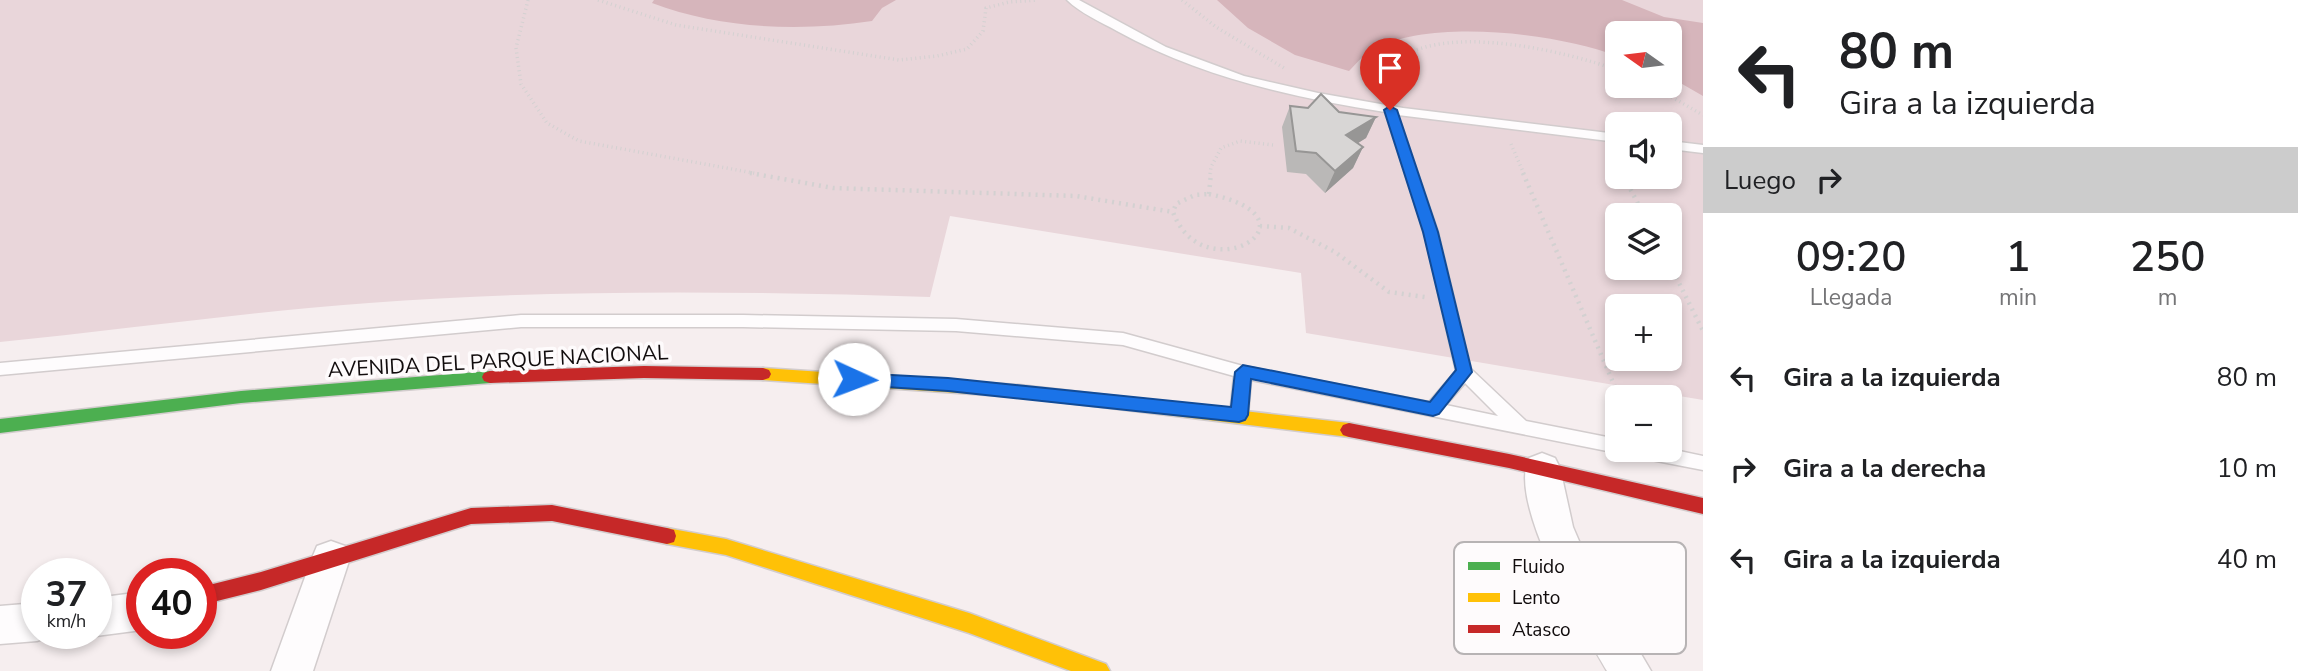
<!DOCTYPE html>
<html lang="es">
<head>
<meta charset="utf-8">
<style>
	:root { --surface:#fff; --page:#f6f6f6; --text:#202124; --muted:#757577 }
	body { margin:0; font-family:"Nunito Sans",sans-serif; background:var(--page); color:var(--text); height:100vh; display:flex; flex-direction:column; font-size:26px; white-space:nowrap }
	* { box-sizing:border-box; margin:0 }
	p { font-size:23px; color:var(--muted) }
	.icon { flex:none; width:38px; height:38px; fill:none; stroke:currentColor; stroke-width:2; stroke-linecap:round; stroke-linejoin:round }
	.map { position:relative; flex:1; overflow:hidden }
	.sheet { display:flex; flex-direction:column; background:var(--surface); width:595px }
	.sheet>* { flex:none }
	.top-card { background:#fff; color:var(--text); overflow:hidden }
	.needle { width:46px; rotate:284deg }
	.controls { position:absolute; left:1605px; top:21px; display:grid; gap:14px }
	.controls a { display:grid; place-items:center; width:77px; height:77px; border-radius:10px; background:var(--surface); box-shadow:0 4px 10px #0003; font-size:35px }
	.speed { position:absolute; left:21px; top:558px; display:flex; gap:14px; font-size:35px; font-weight:700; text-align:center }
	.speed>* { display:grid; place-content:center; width:91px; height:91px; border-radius:50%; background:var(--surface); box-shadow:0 4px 10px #0003; line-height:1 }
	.speed small { font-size:18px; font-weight:400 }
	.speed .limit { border:10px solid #d22; background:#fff; color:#111 }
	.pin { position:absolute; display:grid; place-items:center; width:60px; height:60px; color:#fff; margin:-72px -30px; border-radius:50% 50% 50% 0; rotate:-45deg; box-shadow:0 0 7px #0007 }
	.pin .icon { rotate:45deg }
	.me { position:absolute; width:77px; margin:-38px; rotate:92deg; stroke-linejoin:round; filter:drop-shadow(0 0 5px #0008) }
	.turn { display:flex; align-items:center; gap:24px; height:147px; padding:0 21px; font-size:32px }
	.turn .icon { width:91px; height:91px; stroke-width:2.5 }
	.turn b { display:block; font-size:49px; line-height:60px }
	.then { display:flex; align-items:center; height:66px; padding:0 21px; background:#0003; gap:14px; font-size:26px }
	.eta { display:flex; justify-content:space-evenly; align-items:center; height:119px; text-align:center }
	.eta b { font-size:42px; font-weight:600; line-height:49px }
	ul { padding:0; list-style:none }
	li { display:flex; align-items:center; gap:21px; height:91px; padding:0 21px }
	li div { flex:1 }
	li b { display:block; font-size:26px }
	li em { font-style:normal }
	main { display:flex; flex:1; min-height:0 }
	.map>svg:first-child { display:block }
	.green { fill:#e9d6da; fill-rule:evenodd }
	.water { fill:#d6b5bb }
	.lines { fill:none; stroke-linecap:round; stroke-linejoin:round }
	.lane-casing { stroke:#d2cccd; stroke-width:3 }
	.street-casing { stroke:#d2cccd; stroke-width:3 }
	.fast-casing { stroke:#d2cccd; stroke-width:3 }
	.slow-casing { stroke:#d2cccd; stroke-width:3 }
	.jam-casing { stroke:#d2cccd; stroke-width:3 }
	.path-far2 { stroke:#d3d1d1; stroke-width:3.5; stroke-dasharray:1 3.5; stroke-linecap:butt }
	.path-far1 { stroke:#d3d1d1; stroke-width:4.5; stroke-dasharray:2 5; stroke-linecap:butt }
	.path { stroke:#d3d1d1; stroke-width:5; stroke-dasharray:2 6; stroke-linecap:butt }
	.lane { fill:#fefcfd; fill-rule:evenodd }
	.street { fill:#fefcfd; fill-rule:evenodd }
	.fast { fill:#4caf50; fill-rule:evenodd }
	.slow { fill:#ffc107; fill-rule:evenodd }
	.jam { fill:#c62828; fill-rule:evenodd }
	.wall { fill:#bab8b7 }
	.shaded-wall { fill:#979695 }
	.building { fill:#d8d6d5; stroke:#979695; stroke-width:2 }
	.route { fill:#1a73e8; stroke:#114b97; stroke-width:2 }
	.labels { text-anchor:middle; stroke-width:7; stroke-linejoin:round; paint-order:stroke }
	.street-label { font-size:21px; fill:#110c0d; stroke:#fefbfc }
	.key { fill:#fefbfc; stroke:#b7b3b4; stroke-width:2 }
	.key-label { font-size:19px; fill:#110c0d }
</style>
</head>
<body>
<main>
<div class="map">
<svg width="1703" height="671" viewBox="0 0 1703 671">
	<rect width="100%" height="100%" fill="#f6eeef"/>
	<path class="green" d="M 0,0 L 1703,0 L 1703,400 L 1306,333 L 1301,273 L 950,216 L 930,297 C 743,291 555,289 369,303 C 246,312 123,330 0,342 ZM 1617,33 L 1670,33 L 1670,86 L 1617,86 ZM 1617,124 L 1670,124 L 1670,177 L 1617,177 ZM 1617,215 L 1670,215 L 1670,268 L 1617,268 ZM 1617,306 L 1670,306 L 1670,359 L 1617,359 Z"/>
	<path class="water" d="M 654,0 L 896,0 L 882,8 L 872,21 C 800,32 721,29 652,3 Z
		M 1217,0 L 1622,0 L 1664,17 L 1703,23 L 1703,96 L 1670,77 L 1670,33 L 1617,33 L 1617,56 C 1557,33 1432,18 1373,49 C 1364,54 1356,64 1349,71 L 1295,55 L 1248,28 Z"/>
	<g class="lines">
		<g class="lane-casing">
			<path id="lane" d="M 1067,0 L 1079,0 L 1166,47 L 1244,76 L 1318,93 L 1403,108 L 1617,134 L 1617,142 L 1398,115 L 1438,232 L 1471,369 L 1526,421 L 1617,439 L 1617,450 L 1623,451 L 1617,453 L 1251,380 L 1248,415 L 1245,420 L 1239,422 L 1233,420 L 1230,415 L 1234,376 L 1123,345 L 956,331 L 743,327 L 521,327 L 0,375 L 0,363 L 521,315 L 743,315 L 956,319 L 1123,333 L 1243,366 L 1429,402 L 1456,371 L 1424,232 L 1385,112 C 1292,97 1200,77 1117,31 C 1101,22 1080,13 1067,0 ZM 1465,383 L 1498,416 L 1446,405 Z
				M 1670,141 L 1703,145 L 1703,153 L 1670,149 Z
				M 1670,449 L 1703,456 L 1703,470 L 1636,457 L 1630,455 L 1627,450 Z"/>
		</g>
		<g class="street-casing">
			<path id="street" d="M 1542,453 L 1555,458 L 1560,468 L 1573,527 L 1591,569 L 1651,671 L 1607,671 C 1583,630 1507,502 1529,458 Z
				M 331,541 L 345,546 L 350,558 L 313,671 L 271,671 L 312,558 L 317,546 Z
				M 142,592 L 142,630 L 96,636 L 90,634 L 96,634 L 96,598 Z
				M 37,603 L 37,634 L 52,634 L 51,636 L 37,641 L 0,644 L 0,606 Z"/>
		</g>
		<g class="fast-casing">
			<path id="fast" d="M 490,371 L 496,373 L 498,377 L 496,381 L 490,383 L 241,403 L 0,433 L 0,419 L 241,391 Z"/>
		</g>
		<g class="slow-casing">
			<path id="slow" d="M 763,368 L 1019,385 L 1349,423 L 1355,425 L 1358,430 L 1355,435 L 1349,437 L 1019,397 L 763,380 L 757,378 L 755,374 L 757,370 Z
				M 667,528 L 726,539 L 969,613 L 1106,664 L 1110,671 L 1071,671 L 969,633 L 726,555 L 667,544 L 660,542 L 658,536 L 660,530 Z"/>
		</g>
		<g class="jam-casing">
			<path id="jam" d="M 644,366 L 763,368 L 769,370 L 771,374 L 769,378 L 763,380 L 644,378 L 490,383 L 484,381 L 482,377 L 484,373 L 490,371 Z
				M 1349,423 L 1509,454 L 1703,498 L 1703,514 L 1509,468 L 1349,437 L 1343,435 L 1340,430 L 1343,425 Z
				M 552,505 L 667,528 L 674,530 L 676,536 L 674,542 L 667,544 L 552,521 L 471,524 L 261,590 L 201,605 L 201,587 L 261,572 L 471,508 Z"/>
		</g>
		<path class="path-far2" d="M 528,0 L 516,48 L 521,84 L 547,123 L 579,141 L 759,174
			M 598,0 L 676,25 L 899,60 L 937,56 L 967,49 L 983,31 L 986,8 L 1009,2 L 1038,0
			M 1182,0 L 1216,27 L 1284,68
			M 1366,86 C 1385,79 1395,59 1414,51 C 1466,29 1565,51 1617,70
			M 1652,86 L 1703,115
			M 1511,144 L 1524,174
			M 1210,174 L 1211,167 L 1221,148 L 1240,141 L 1273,145"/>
		<path class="path-far1" d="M 750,173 L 833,188 L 1076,196 L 1173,212
			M 1523,173 L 1618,394
			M 1624,177 L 1644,215
			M 1209,194 C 1329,219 1203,294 1173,212 L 1176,204 L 1195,195 Z
			M 1209,194 L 1211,173
			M 1260,226 L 1289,228 L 1335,252 L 1389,292 L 1425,297
			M 1670,265 L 1703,331"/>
		<path class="path" d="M 1617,392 L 1619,397"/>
		<use href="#lane" class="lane"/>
		<use href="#street" class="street"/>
		<use href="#fast" class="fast"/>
		<use href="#slow" class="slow"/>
		<use href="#jam" class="jam"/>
	</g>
	<path class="wall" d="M 1290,106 L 1376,117 L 1366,138 L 1358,143 L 1363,147 L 1353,168 L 1325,193 L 1306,174 L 1287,172 L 1282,127 Z"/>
	<path class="shaded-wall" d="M 1376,117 L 1366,138 L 1336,157 L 1346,135 Z
		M 1363,147 L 1353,168 L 1325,193 L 1335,171 Z"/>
	<path class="building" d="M 1321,94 L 1339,112 L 1376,117 L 1346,135 L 1363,147 L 1335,171 L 1316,153 L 1296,151 L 1290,106 L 1308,108 Z"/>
	<path class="route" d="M 1390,106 L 1397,110 L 1438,232 L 1472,372 L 1439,414 L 1433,416 L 1251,379 L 1248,415 L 1245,420 L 1239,422 L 948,391 L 854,385 L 846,379 L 854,373 L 948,378 L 1231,407 L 1235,372 L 1243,365 L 1430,402 L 1456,370 L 1423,232 L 1384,110 Z"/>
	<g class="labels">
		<g class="street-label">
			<text transform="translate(498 361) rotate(-3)" y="7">AVENIDA DEL PARQUE NACIONAL</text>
		</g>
	</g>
	<rect x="1454" y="542" width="232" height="112" rx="10" class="key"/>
	<rect x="1468" y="562" width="32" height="8" fill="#4caf50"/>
	<rect x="1468" y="593" width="32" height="9" fill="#ffc107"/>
	<rect x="1468" y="625" width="32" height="8" fill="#c62828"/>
	<g class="key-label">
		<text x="1512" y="573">Fluido</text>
		<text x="1512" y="604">Lento</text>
		<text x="1512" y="636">Atasco</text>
	</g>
</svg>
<div class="controls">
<a><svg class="needle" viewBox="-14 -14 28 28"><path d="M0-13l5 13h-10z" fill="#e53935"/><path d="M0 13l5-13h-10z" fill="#757577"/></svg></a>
<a><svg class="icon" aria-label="sound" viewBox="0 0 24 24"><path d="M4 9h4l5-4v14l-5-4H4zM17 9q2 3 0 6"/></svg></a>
<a><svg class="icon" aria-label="layers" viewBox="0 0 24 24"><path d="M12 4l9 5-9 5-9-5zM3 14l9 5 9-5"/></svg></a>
<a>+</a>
<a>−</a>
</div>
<div class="speed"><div>37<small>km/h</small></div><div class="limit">40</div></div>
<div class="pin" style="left:1390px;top:110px;background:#d93025"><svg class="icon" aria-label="arrive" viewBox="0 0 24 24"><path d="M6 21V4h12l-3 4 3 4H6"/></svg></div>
<svg class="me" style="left:854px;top:379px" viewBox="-20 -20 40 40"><circle r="19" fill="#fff"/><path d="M0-13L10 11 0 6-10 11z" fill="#1a73e8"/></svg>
</div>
<section class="sheet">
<div class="top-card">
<div class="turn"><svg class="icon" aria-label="left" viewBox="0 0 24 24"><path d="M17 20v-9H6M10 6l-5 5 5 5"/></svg><div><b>80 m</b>Gira a la izquierda</div></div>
<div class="then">Luego<svg class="icon" aria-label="right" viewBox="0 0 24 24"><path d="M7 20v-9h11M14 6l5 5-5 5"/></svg></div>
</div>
<div class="eta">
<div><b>09:20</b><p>Llegada</p></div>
<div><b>1</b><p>min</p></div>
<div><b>250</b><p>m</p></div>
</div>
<ul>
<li><svg class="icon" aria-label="left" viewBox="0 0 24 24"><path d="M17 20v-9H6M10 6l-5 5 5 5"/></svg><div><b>Gira a la izquierda</b></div><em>80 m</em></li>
<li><svg class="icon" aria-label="right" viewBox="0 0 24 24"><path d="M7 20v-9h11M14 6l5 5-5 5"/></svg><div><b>Gira a la derecha</b></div><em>10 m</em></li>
<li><svg class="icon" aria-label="left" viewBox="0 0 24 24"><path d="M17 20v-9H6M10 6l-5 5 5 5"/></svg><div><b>Gira a la izquierda</b></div><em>40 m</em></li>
</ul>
</section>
</main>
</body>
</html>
